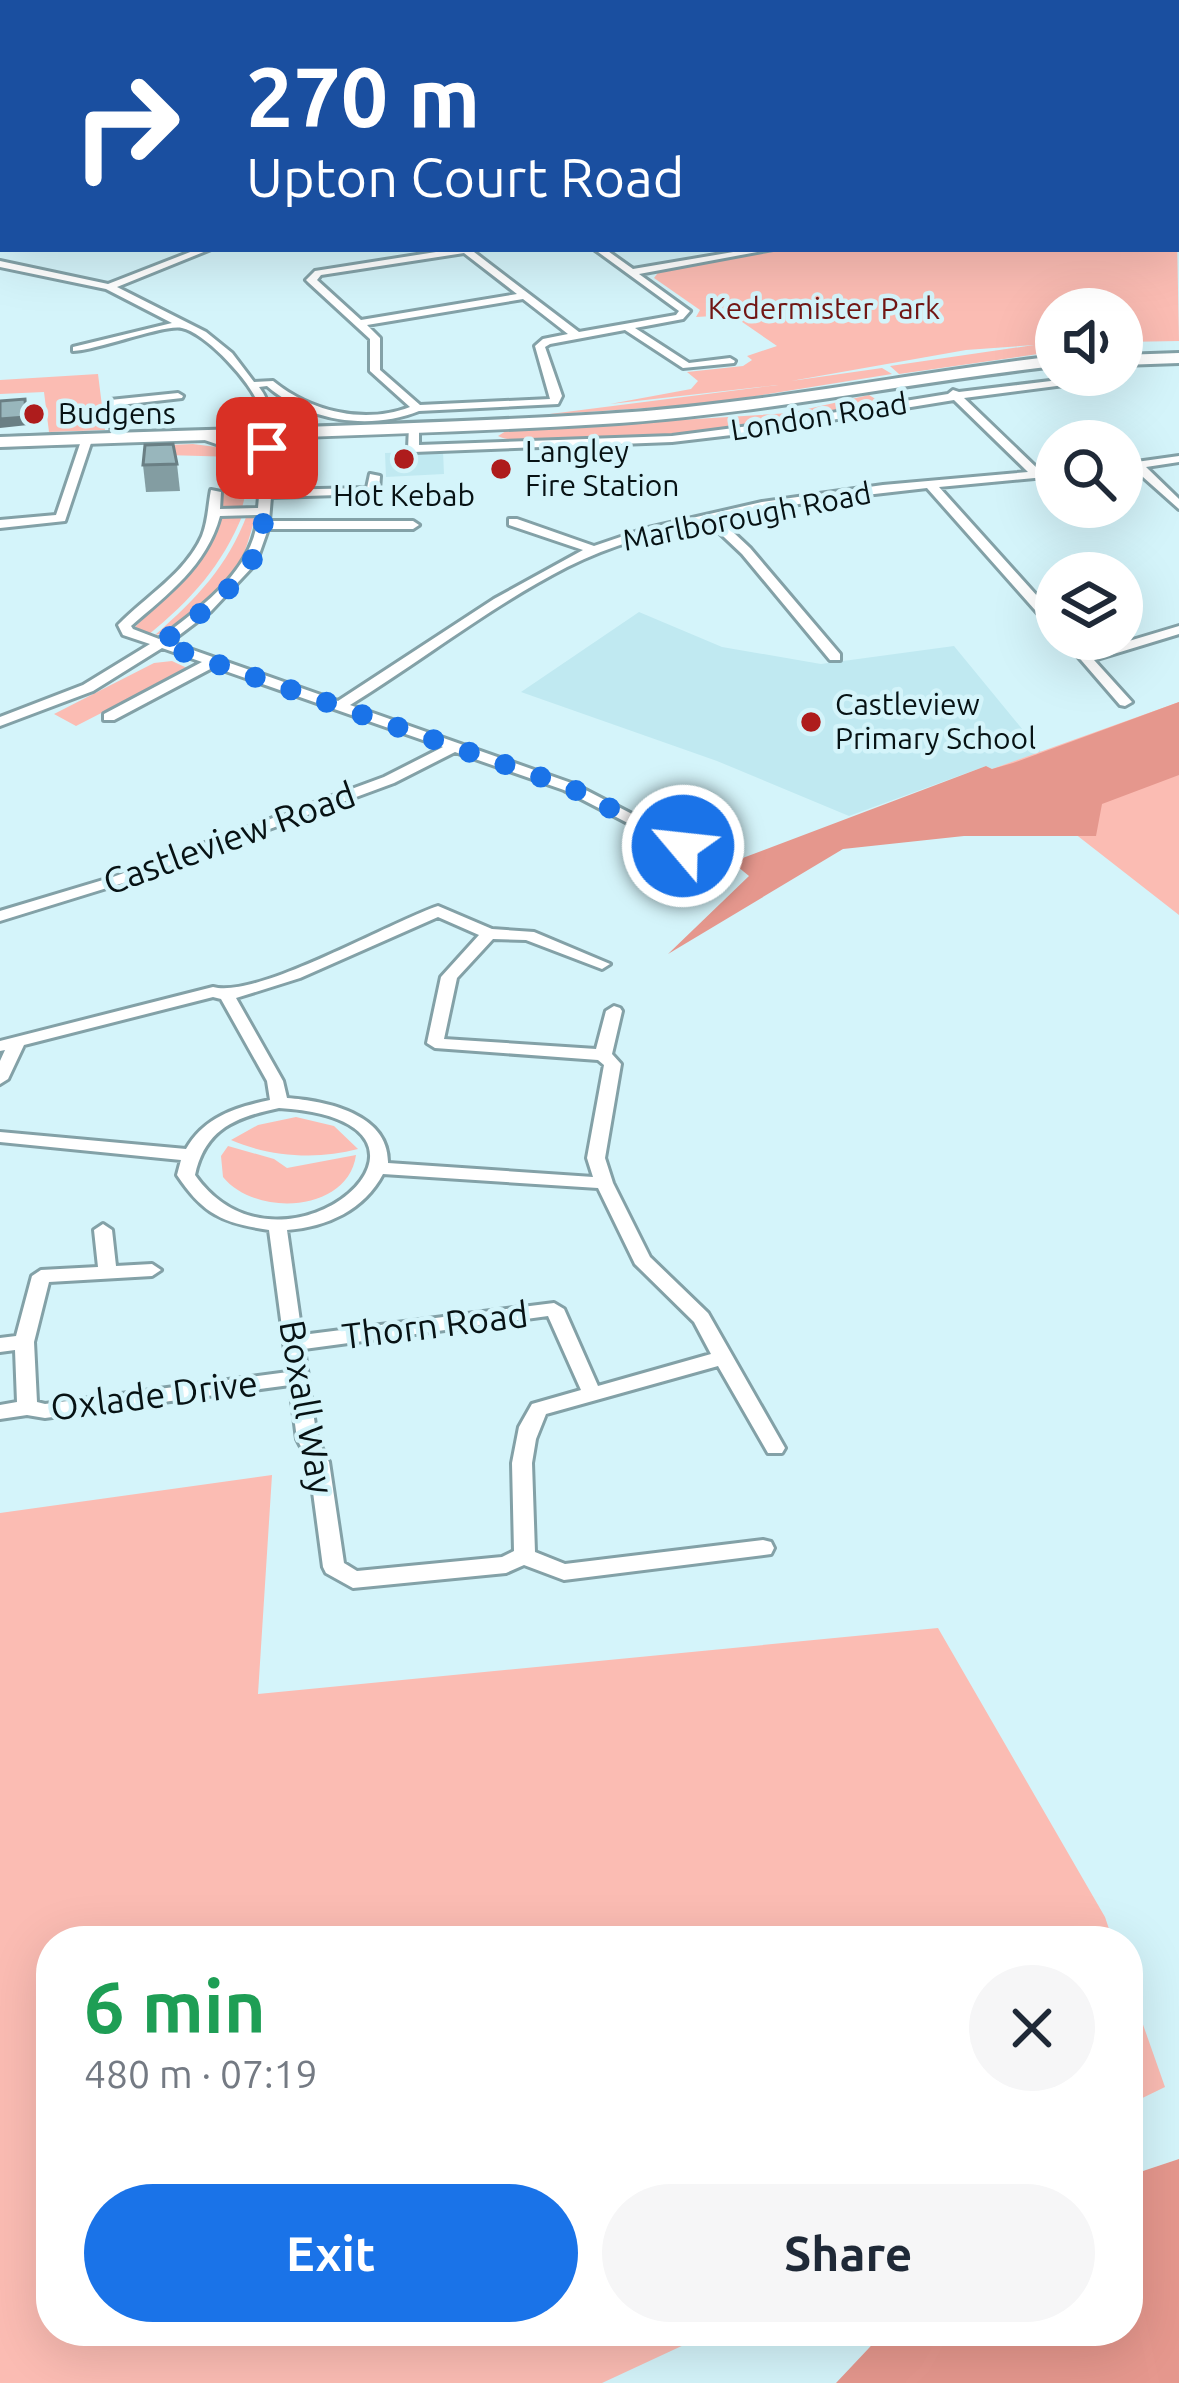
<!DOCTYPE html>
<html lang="en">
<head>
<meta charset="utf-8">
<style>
	:root { --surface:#fff; --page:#f6f6f7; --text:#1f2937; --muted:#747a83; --accent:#1a73e8 }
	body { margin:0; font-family:Ubuntu,sans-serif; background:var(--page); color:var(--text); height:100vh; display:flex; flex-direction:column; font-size:45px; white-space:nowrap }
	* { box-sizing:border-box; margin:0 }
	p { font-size:39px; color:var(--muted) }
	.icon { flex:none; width:66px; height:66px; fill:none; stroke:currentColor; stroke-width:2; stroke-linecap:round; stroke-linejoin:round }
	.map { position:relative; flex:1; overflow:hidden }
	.details { position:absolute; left:36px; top:1926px; width:1107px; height:420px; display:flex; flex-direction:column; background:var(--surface); border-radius:48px; box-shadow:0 12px 48px #0002 }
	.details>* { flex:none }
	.top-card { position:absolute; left:0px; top:0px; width:1179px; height:252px; box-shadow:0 12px 48px #0002; background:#1a4fa0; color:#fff; overflow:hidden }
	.controls { position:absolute; left:1035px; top:288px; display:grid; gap:24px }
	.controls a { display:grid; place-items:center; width:108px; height:108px; border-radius:50%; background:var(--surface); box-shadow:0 12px 48px #0002; font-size:60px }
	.pin { position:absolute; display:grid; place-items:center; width:102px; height:102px; color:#fff; margin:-51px; border-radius:24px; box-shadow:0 6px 18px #0006 }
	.me { position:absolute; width:132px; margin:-66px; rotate:298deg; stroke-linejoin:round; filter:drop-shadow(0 0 9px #0008) }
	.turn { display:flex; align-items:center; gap:42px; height:252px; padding:0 48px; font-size:54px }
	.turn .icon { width:156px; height:156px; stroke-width:2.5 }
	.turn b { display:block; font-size:84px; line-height:102px }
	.round { display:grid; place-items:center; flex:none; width:126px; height:126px; border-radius:63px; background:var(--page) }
	.head { display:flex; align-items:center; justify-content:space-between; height:204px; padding:0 48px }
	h1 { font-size:72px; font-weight:700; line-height:90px; color:#1e9e55 }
	.cta { display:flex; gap:24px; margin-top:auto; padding:24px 48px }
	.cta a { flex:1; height:138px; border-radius:72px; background:var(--accent); color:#fff; font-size:48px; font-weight:700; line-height:138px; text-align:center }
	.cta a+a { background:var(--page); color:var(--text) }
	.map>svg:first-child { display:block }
	.built { fill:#c0e9f1 }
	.green { fill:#fbbcb3 }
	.forest { fill:#e5978d }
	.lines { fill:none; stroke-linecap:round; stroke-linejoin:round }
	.stream { stroke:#e6988e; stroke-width:9 }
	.minor-casing { stroke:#83a1a7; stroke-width:6 }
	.tertiary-casing { stroke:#83a1a7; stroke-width:6 }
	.primary-casing { stroke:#83a1a7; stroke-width:6 }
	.minor { fill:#fff; fill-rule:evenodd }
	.tertiary { fill:#fff; fill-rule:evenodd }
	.primary { fill:#fff; fill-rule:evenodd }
	.wall { fill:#839da2 }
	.shaded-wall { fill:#6a7f84 }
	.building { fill:#98b6bc; stroke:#6a7f84; stroke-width:3 }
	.route { stroke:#1a73e8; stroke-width:21; stroke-dasharray:0 37.8 }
	.poi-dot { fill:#ae1c1c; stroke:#d4f4fa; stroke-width:4.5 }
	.labels { text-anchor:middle; stroke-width:9; stroke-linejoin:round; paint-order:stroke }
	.far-park-label { font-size:30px; fill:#721715; stroke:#d4f4fa }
	.far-poi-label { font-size:30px; fill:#071214; stroke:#d4f4fa; text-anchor:start }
	.far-street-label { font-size:30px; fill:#071214; stroke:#d4f4fa }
	.street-label { font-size:36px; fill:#071214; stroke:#d4f4fa }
</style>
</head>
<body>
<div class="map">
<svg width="1179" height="2383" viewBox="0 0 1179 2383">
	<rect width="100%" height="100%" fill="#d4f4fa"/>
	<path class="built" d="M 443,451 L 444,474 L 386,477 L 385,453 Z
		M 639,612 L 722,647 L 821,664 L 954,646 L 1041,752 L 992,769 L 986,766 L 849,816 L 717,761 L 521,692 Z"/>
	<path class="green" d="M 1176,185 L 1179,341 L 1122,342 L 1122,309 L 1056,309 L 1056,344 L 1036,345 L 1045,353 L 899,374 L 890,366 L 1034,345 L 966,350 L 791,381 L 882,368 L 892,374 L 706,404 L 542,415 L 778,385 L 610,404 L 691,389 L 698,381 L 687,372 L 743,366 L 752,360 L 747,356 L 777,346 L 732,315 L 696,317 L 700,310 L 654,278 L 660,270 L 789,249 L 1176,249 Z
		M 98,374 L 105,430 L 49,432 L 44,392 L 0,394 L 0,380 Z
		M 869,395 L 882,403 C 838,421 532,456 498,436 L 506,431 L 790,413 Z
		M 193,444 L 224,448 L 241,459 L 248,484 L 242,508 L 215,505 L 219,490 L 232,489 L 236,457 L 166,455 L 168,445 Z
		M 243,514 C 222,566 191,600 148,635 L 134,628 L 180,581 L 215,520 Z
		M 247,515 L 255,519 C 250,533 246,553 238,565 C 220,589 183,630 155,635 C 197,598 227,567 247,515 Z
		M 172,661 L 187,668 L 185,674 L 122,707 L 115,706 L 76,726 L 54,714 L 154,663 Z
		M 1179,702 L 1179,915 L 992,769 Z
		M 296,1117 L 334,1126 L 358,1149 C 318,1160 270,1157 231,1140 L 258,1125 Z
		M 228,1146 L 274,1159 L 287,1168 L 356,1155 C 348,1213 255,1217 223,1177 L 221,1156 Z
		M 272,1475 L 258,1694 L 938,1628 L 1105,1917 L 1113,1941 L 51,1941 L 51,2331 L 714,2331 L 602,2383 L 0,2383 L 0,1513 Z
		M 1128,1982 L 1165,2087 L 1128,2105 Z"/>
	<path class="forest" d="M 1179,702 L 1179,775 L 1102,804 L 1096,836 L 964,836 L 843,849 L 668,954 L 749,876 L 732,862 L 986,766 L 992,769 L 1013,763 Z
		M 1179,2159 L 1179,2383 L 836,2383 L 885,2331 L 1128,2331 L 1128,2176 Z"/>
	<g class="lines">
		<path class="stream" d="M 1128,2258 L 1155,2383
			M 910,2383 L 925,2369 L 946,2331"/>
		<g class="minor-casing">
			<path id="minor" d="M 16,0 L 25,0 L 29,3 L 20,3 Z
				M 132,0 L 141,0 L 144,3 L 135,3 Z
				M 311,0 L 320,0 L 324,3 L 315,3 Z
				M 3,39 L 3,43 L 0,44 L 0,40 Z
				M 1176,51 L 1179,51 L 1179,56 L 1176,56 Z
				M 1176,93 L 1179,93 L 1179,97 L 1176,97 Z
				M 0,160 L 3,160 L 3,166 L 0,166 Z
				M 1176,163 L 1179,164 L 1179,170 L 1176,169 Z
				M 1179,178 L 1179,184 L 1176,185 L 1176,179 Z
				M 198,249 L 211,249 L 117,287 L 206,332 L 232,353 L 254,382 L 273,381 C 310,411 363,425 410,407 L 370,371 L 370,339 L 308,282 L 306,280 L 315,271 L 455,249 L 478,249 L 474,252 L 579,332 L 676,315 L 679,311 L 594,249 L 605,249 L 633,269 L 751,249 L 773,249 L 639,274 L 690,311 L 683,319 L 635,328 L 689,363 L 730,358 L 735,361 L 734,363 L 683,368 L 625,330 L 550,344 L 545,347 L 562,396 L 558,404 L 419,411 C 369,431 307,421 267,386 L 259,387 C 281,416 273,457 271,490 L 367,488 L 370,474 L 380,476 L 379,491 L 373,494 L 271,497 L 269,521 L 413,521 L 419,525 L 413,529 L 268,529 L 256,563 L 211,611 L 170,642 L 338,701 L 494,599 L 583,550 L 509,525 L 509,519 L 517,519 L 594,546 L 644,529 L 762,502 L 883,485 L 1028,472 L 954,400 L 757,432 L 672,442 L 414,452 L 408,449 L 409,426 L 419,428 L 419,445 L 672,436 L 757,425 L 948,394 L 953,390 L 959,392 L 1100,375 L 1104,378 L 1103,380 L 964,398 L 1040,471 L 1056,470 L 1056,476 L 939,487 L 1056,617 L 1056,629 L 1051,628 L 927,488 L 822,500 L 718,518 L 750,548 L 840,654 L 840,660 L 830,660 L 742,554 L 706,520 C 659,532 611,545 567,567 C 491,606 423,660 350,705 L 574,784 L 688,843 L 688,849 L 678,849 L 564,790 L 455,752 L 394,783 L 123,883 L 0,921 L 0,911 L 113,877 L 384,777 L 443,747 L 214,667 L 114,720 L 104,720 L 104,714 L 202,662 L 162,648 L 93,691 L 0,726 L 0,717 L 83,685 L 150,644 L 123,635 L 118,625 C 146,596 185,574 202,536 C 208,521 208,505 211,490 L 221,492 L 220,509 L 258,508 L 261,473 L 231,449 L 196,437 L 202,434 L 239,445 L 261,462 C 263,443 264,425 259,406 C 253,384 206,333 182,328 C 164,324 99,350 73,351 L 73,347 L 172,323 L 106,289 L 0,267 L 0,261 L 108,284 ZM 464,253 L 517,294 L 361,320 L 317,280 L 321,275 ZM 523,299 L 568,334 L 543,339 L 535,346 L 550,399 L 420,405 L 380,370 L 380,338 L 367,325 ZM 258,515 C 254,571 201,607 159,639 L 133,629 L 131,626 C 168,594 207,565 220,516 Z
				M 178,393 L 183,396 L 182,398 L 120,405 L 122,439 L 112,441 L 110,400 Z
				M 82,438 L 92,440 L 65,521 L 0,528 L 0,520 L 56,515 Z
				M 1179,456 L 1179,462 L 1146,467 L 1179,499 L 1179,509 L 1134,469 L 1122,470 L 1122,464 Z
				M 1179,626 L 1179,634 L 1094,660 L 1132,702 L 1125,706 L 1120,705 L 1063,639 L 1076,639 L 1089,653 Z
				M 438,906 L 492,929 L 534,932 L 610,964 L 602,969 L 526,940 L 493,939 L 457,978 L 444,1039 L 596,1049 L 606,1011 L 614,1006 L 620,1008 L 622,1011 L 612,1054 L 621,1064 L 605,1158 L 613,1183 L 650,1257 L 708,1313 L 785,1448 L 782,1453 L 768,1453 L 718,1366 L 546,1414 L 536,1439 L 532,1463 L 535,1552 L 565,1564 L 763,1540 L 771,1542 L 774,1548 L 771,1554 L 564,1580 L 524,1565 L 506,1573 L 353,1588 L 326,1573 L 323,1567 L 309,1462 L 297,1439 L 290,1385 L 45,1418 L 27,1415 L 0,1419 L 0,1405 L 17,1402 L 15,1350 L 0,1352 L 0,1338 L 16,1336 L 32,1276 L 41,1270 L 98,1267 L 94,1230 L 103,1224 L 112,1230 L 116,1266 L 152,1264 L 161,1270 L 152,1276 L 49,1282 L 34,1342 L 37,1402 L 45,1404 L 288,1372 L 269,1230 C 222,1223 203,1214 177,1175 L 181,1160 L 0,1142 L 0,1132 L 186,1149 C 204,1117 236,1107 270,1100 L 267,1081 L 221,999 L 213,997 L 24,1045 L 8,1079 L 0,1084 L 0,1061 L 5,1050 L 0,1051 L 0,1041 L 213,987 C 257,999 388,923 438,906 ZM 438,917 L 479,935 L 441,977 L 427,1043 L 435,1048 L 598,1060 L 604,1065 L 587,1158 L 593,1177 L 388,1163 C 389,1114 327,1101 287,1098 L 283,1081 L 236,998 L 300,978 ZM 279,1108 C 488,1121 284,1301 195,1175 C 205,1129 236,1117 279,1108 ZM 383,1174 L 598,1188 L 635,1264 L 694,1322 L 711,1354 L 598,1386 L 564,1309 L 554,1303 L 302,1335 L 287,1230 C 327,1227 364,1210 383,1174 ZM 548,1316 L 581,1390 L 532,1404 L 519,1427 L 512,1463 L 514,1551 L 502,1557 L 357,1571 L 344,1563 L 329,1462 L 317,1439 L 304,1349 Z"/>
		</g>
		<g class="tertiary-casing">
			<path id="tertiary" d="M 0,105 L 3,105 L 3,111 L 0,111 Z"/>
		</g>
		<g class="primary-casing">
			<path id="primary" d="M 1179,353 L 1179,363 L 1122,365 L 1122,355 Z
				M 1056,356 L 1056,366 C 904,383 755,415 603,424 C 402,436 201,439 0,447 L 0,437 C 201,429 402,426 603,414 C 755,405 905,374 1056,356 Z"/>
		</g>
		<use href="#minor" class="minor"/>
		<use href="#tertiary" class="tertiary"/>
		<use href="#primary" class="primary"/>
	</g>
	<path class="wall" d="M 177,464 L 180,491 L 146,492 L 143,465 Z"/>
	<path class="shaded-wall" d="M 26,417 L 28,425 L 0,428 L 0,419 Z"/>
	<path class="building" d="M 25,399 L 26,417 L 0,419 L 0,401 Z
		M 173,444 L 177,464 L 143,465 L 145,445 Z"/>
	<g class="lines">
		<path class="route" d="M 267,448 C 268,477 267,535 252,560 C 231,594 191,620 160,644 L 569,787 L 683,846"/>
	</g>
	<g class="poi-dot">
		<circle cx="34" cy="414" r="12"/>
		<circle cx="404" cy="459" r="12"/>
		<circle cx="501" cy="469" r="12"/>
		<circle cx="811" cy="722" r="12"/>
	</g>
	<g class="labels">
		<g class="far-park-label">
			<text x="824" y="319">Kedermister Park</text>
		</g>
		<g class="far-poi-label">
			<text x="58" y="424">Budgens</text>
			<text x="525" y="462">Langley<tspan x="525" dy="34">Fire Station</tspan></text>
			<text x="404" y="506" text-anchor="middle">Hot Kebab</text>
			<text x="835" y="715">Castleview<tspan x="835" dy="34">Primary School</tspan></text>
		</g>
		<g class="far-street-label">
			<text transform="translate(819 417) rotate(-9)" y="10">London Road</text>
			<text transform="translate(747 517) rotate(-11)" y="10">Marlborough Road</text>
		</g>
		<g class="street-label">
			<text transform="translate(229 838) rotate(-20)" y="13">Castleview Road</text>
			<text transform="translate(435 1325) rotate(-7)" y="13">Thorn Road</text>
			<text transform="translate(154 1395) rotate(-7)" y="13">Oxlade Drive</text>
			<text transform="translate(307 1407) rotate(80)" y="13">Boxall Way</text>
		</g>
	</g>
</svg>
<div class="controls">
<a><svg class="icon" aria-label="sound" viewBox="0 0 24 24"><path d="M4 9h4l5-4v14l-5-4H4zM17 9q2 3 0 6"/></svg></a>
<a><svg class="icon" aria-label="search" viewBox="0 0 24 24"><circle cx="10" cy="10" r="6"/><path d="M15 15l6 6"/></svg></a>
<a><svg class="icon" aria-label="layers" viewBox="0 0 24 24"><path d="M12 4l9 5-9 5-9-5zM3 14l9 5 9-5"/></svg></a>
</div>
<div class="pin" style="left:267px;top:448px;background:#d93025"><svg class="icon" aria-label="arrive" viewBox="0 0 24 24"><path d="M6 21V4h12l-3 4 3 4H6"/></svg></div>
<svg class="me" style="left:683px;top:846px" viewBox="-20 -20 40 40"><circle r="17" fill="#1a73e8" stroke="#fff" stroke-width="3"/><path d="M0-11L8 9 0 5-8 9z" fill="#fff"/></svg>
<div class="top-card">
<div class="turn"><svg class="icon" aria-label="right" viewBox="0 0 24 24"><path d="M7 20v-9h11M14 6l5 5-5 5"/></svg><div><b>270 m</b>Upton Court Road</div></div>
</div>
<section class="details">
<div class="head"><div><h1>6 min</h1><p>480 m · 07:19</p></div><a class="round"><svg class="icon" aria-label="close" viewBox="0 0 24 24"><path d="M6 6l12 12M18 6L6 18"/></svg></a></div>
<div class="cta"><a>Exit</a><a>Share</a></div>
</section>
</div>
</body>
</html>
